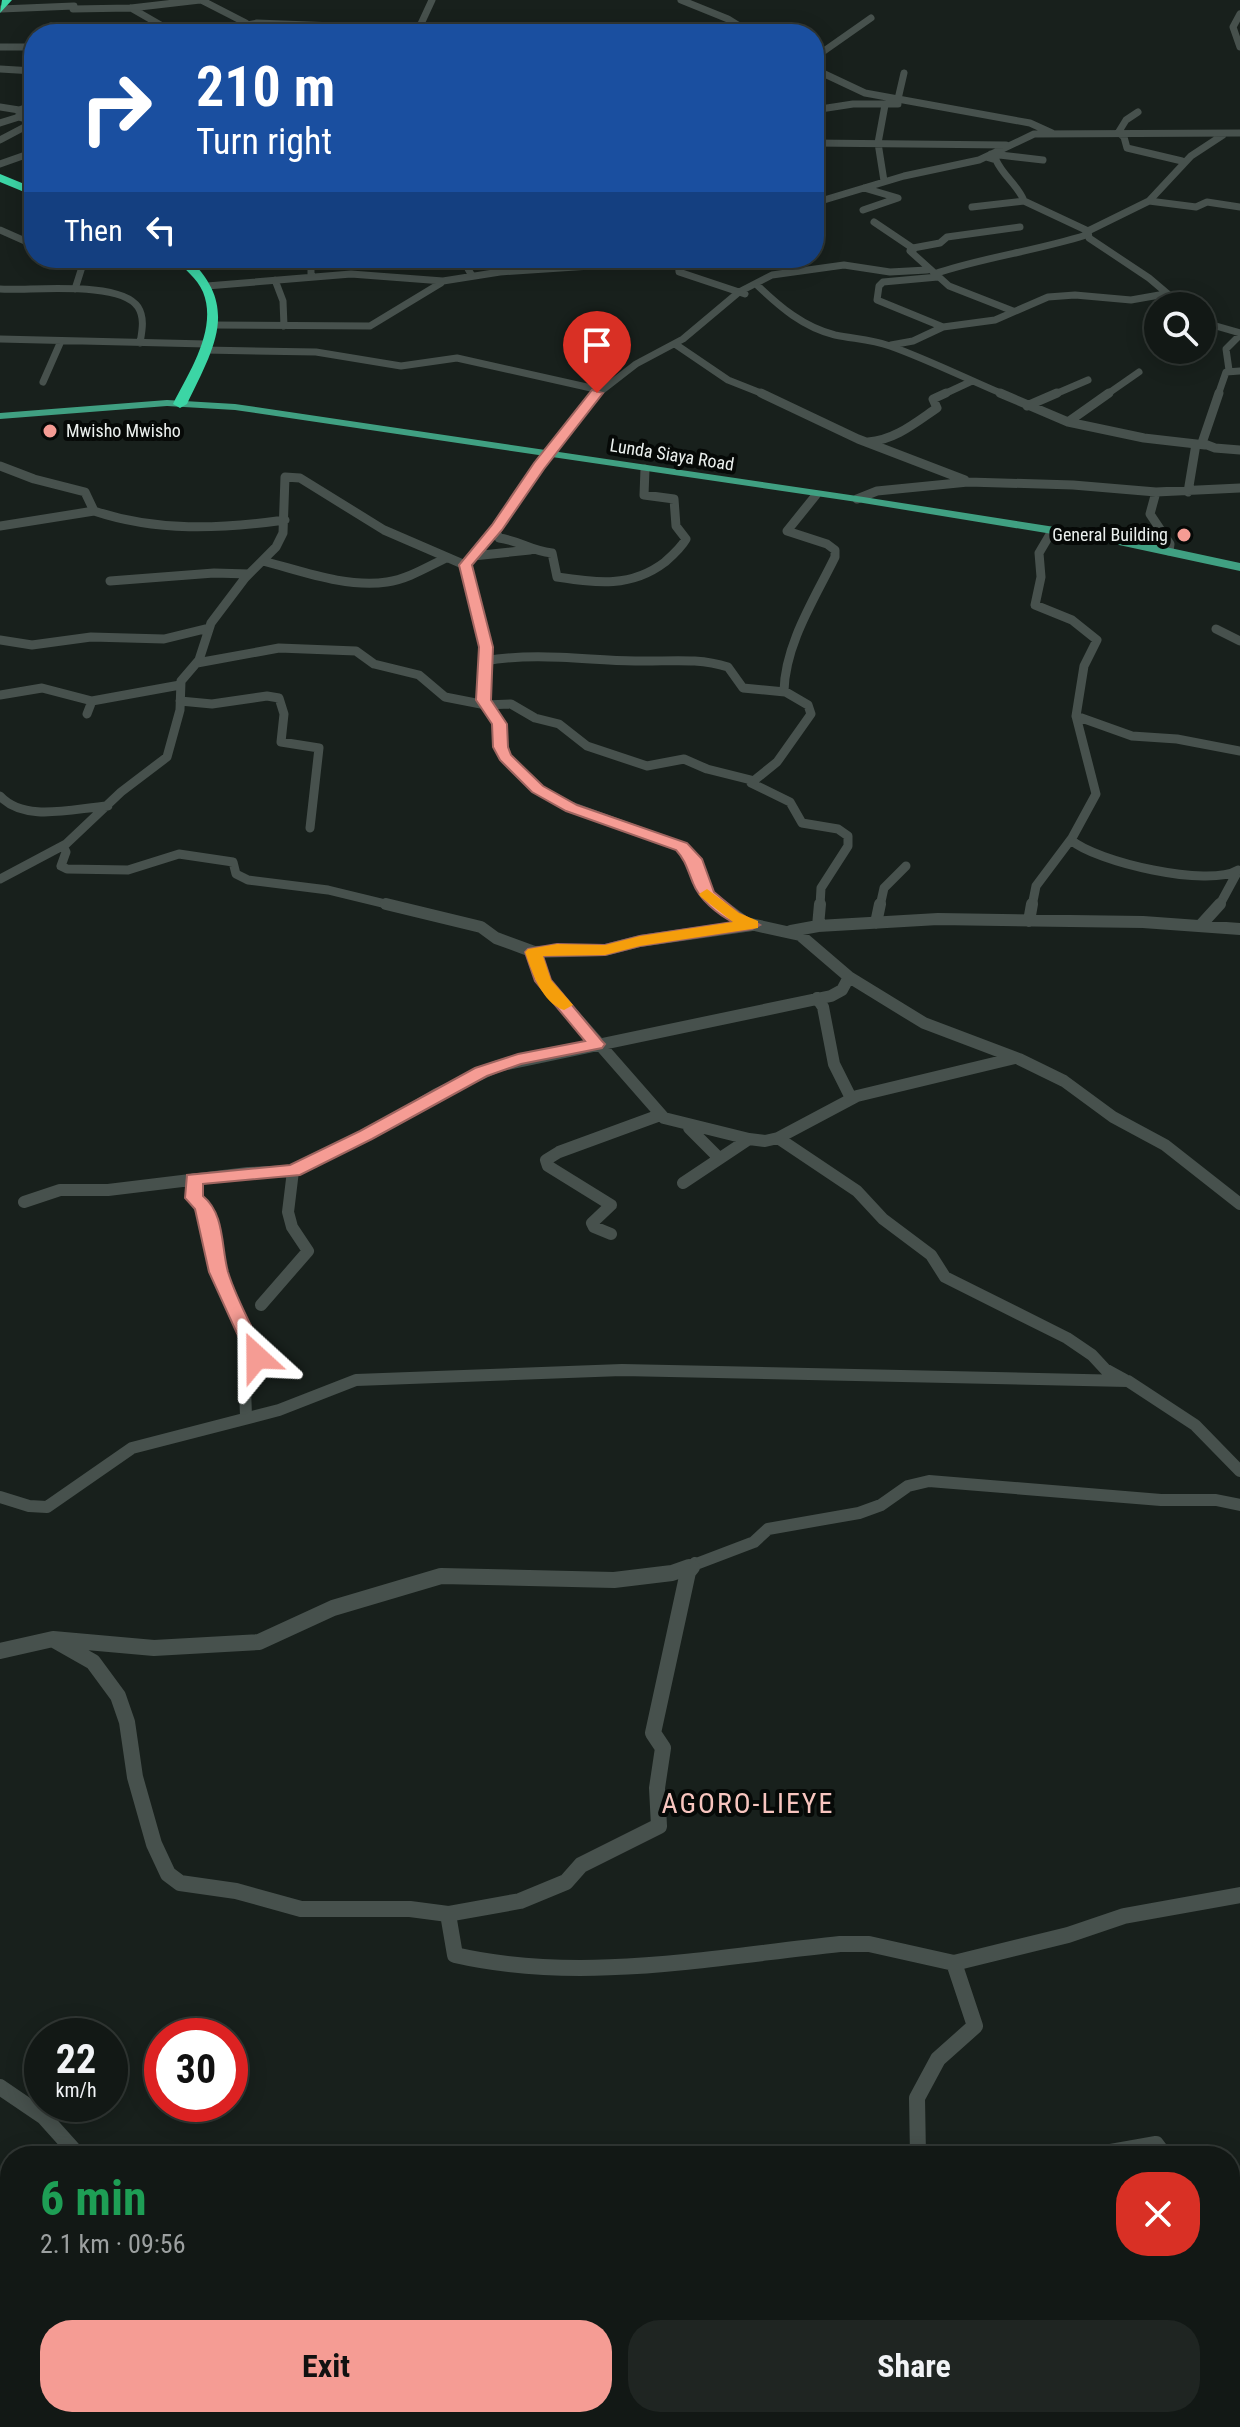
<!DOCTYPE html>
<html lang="en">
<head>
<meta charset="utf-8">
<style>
	:root { --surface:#121815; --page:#1f2522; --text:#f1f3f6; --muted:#9ca0a0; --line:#313734; --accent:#f59c94 }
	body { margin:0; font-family:"Roboto Condensed",sans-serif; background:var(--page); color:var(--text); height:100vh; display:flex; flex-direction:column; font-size:30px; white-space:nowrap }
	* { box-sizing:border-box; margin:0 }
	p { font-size:26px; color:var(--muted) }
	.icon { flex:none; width:44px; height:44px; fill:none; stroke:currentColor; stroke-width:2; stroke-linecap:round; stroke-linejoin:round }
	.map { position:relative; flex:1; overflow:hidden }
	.drawer { position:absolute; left:0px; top:2146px; width:1240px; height:282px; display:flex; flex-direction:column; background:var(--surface); border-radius:32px 32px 0 0; box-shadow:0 4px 20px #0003,0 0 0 2px var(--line) }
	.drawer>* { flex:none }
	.hud { position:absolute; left:24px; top:24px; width:800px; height:244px; border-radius:32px; box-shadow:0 4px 20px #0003,0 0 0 2px var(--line); background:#1a4fa0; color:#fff; overflow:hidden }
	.buttons { position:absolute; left:1144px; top:292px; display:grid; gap:16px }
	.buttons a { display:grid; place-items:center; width:72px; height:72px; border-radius:50%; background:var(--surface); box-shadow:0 4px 20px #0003,0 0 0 2px var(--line); font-size:40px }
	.speed { position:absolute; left:24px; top:2018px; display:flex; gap:16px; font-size:40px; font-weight:700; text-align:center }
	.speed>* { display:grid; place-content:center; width:104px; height:104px; border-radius:50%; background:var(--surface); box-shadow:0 4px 20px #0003,0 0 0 2px var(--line); line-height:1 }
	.speed small { font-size:20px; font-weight:400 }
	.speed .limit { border:12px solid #d22; background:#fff; color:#111 }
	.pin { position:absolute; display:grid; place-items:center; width:68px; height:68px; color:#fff; margin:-82px -34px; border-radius:50% 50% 50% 0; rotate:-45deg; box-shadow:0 0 8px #0007 }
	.pin .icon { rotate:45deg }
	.me { position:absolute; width:88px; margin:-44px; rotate:336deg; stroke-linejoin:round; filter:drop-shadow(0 0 6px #0008) }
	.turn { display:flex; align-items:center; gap:28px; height:168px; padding:0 40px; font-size:36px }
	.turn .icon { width:104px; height:104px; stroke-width:2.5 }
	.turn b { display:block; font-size:56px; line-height:68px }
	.then { display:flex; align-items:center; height:76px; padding:0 40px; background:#0003; gap:16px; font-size:30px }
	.round { display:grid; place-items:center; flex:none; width:84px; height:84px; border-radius:32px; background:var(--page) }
	.summary { display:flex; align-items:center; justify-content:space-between; height:136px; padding:0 40px }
	h1 { font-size:48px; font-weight:700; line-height:60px; color:#1e9e55 }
	.primary-button { display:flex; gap:16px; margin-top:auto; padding:16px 40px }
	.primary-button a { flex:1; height:92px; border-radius:32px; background:var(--accent); color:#111; font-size:32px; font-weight:700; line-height:92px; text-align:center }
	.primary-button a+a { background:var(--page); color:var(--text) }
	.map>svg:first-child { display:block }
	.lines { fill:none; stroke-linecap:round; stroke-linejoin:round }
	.minor-far3 { stroke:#47514d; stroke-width:7 }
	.minor-far2 { stroke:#47514d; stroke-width:9 }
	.minor-far1 { stroke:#47514d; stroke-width:12 }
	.minor { stroke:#47514d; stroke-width:16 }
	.major { fill:#40a082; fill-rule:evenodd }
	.highway { fill:#3cd5a5; fill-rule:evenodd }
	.route { fill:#f59c94; stroke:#9f6560; stroke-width:2 }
	.slow { fill:#f59e0b }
	.poi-dot { fill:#f59c94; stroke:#060907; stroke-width:3 }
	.labels { text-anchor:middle; stroke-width:8; stroke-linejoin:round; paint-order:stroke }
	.far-poi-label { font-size:18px; fill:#ebf0ee; stroke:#060907; text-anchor:start }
	.far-street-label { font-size:18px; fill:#ebf0ee; stroke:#060907 }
	.near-quarter-label { font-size:28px; letter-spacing:2px; fill:#f8c5bf; stroke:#060907 }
</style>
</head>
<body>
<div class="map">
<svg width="1240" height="2427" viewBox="0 0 1240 2427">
	<rect width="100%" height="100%" fill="#18201c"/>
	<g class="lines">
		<path class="minor-far3" d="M 201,0 L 246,23
			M 681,0 L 728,19 L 752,34
			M 131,8 L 164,27 L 184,34
			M 1,9 L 74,6
			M 73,9 L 131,8 L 200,0
			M 1240,14 L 1233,27 L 1240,47
			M 51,26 L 130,34
			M 199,34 L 257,23 L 413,29 L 420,26 L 432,0
			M 0,47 L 28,47 L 34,42
			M 814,58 L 871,18
			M 0,69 L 34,71
			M 814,69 L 865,93 L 1030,123 L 1052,133
			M 898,99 L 904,73
			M 34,105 L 19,110 L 19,117 L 34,121
			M 0,107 L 19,110
			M 814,110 L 853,104 L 898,104
			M 0,123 L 19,117
			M 1118,133 L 1126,120 L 1138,112
			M 1119,133 L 1124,137 L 1127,148 L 1182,161
			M 0,140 L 34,122
			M 814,143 L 1006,145
			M 991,154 L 1043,160
			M 986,157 L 996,160 C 1003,176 1018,185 1024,201 L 1088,231 L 1149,201 L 1196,207 L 1207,202 L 1240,207
			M 0,164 L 34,152
			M 884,181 L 878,143 L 885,105
			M 1149,201 L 1191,156 L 1223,135
			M 814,203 L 904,176 L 979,160 L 1034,134 L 1240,133
			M 972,207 L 1024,201
			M 863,210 L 898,198 L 864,188
			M 874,222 L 914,249 L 910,251 L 949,286 L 1013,311
			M 0,230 L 34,245
			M 1088,231 L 1089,238 L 1149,278 L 1182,306
			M 913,248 L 940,243 L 947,237 L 1020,227
			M 68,258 L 82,267 L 75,289
			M 307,258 L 311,263 L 311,277
			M 462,258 L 472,276
			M 678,258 L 679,272 L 745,294
			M 934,274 C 984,257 1036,251 1086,235
			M 938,277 L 883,282 L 879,286 L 877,300 L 943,327
			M 275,280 L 283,301 L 284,326
			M 757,285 C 780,307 803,327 835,335 C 854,339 871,339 890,346 C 929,360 967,379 1005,395
			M 207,286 L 351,274 L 443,281 L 500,272 L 621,264 L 661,258
			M 0,289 C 31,291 120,280 138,307 C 145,318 142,331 140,343
			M 1202,322 L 1240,333
			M 212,325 L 370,326 L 441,283
			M 0,339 L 206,344
			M 675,344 L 728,380 L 766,395
			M 891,345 L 913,341 L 943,327 L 995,320 L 1048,297 L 1075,295 L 1131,300 L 1165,294
			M 204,350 L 316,352 L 401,366 L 457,358 L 600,390
			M 1229,370 L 1226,349 L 1240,335
			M 43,382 L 61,341
			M 596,395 L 636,364 L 683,339 L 739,292 L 772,275 L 844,265 L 890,272 L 927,270
			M 942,395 L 970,382
			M 1053,395 L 1088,380
			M 1106,395 L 1139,372
			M 1218,395 L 1226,372 L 1240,371"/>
		<path class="minor-far2" d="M 598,393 L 539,466 L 497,528 L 465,565 L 486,647 L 483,700 L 500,724 L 500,747 L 509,762 L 538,789 L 557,801 L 681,846 L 694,859 L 704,890 L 722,906
			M 761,393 L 858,439 L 965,480
			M 1000,393 L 1068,422 L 1144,438 L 1205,445
			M 1219,393 L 1202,443 L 1215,448 L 1240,450
			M 1027,406 L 1057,393
			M 1068,422 L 1109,393
			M 868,442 C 895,440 915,423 937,408 L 933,399 L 946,393
			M 0,466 L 34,479 L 85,492 L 94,511 C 157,532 220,529 285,520
			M 1156,492 L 1150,514 L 1170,544 L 1169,551
			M 1188,492 L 1196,444
			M 816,495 L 787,531 L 827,544 L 835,550 L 835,557 C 815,598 785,644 784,691 L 808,705 L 811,714 L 777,762 L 751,783 L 790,802 L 802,823 L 838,829 L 848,836 L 848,846 L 821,888 L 820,906
			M 857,499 L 877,491 L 968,482 L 1073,485 L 1156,492 L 1240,488
			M 0,526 L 94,511
			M 495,530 L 499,538 C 521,541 528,550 552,553 L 557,577 C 597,583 631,588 665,562 C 673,555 681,548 686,539 L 676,526 L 674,499 L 644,495 L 645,469
			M 1052,531 L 1039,553 L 1041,577 L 1035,605 L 1072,620 L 1097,640 L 1084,666 L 1076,716 L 1132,736 L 1177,739 L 1240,751
			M 473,556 L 530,550
			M 263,561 C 302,571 346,588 387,582 C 408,579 427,567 446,558
			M 110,581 L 214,573 L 249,574
			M 1216,629 L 1240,641
			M 0,640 L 32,645 L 91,637 L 164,639 L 209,628
			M 485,661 C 536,652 584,660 635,661 C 667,662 696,657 728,667 L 743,688 L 785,692
			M 197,663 L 279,648 L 356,651 L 374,664 L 419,675 L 445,697 L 486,705 L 511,704 L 535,718 L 559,724 L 587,746 L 647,766 L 684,759 L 707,769 L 751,780
			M 0,695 L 42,688 L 92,701
			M 180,701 L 212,704 L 267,696 L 279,698 L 284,714 L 281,742 L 319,748 L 310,828
			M 87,714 L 92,701 L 180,685
			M 0,796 C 25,823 74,808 108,806
			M 1071,840 C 1096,862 1209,888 1238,870
			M 63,846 L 66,852 L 61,866 L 67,869 L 128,870 L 179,854 L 233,862 L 236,874 L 248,880 L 328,890 L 394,906
			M 0,879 L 66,844 L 121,792 L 167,757 L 180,710 L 181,681 L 199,660 L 211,623 L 245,578 L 276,547 L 283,533 L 285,477 L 300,478 L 384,530 L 465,565
			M 880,906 L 884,888 L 906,866
			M 1032,906 L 1036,886 L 1072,838 L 1096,794 L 1076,716
			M 1219,906 L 1238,871"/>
		<path class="minor-far1" d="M 386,904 L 481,927 L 496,938 L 534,952 L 544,981 L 664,1118 L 749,1139
			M 720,904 L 746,923 L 800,935 L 849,977 L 924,1023 L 1019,1059 L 1064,1081 L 1113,1117 L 1165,1145 L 1240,1204
			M 1029,921 L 1032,904
			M 876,923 L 880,904
			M 818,926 L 820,904
			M 1200,926 L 1220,904
			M 791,931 L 818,926 L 938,919 L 1143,922 L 1240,929
			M 534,952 L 605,950 L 640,941 L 752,925
			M 817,998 L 823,1007 L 834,1064 L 851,1098
			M 689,1128 L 719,1158
			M 778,1138 L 857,1191 L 883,1219 L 931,1255 L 945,1277 L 1067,1338 L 1092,1355 L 1105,1369 L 1125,1380
			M 194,1179 L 194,1198 L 210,1225 L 219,1272 L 257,1357 L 245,1388 L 246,1416
			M 683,1183 L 749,1139 L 765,1141 L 778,1138 L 857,1096 L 1015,1058
			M 24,1202 L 60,1190 L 108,1190 L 248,1173 L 293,1171 L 377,1130 L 437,1094 L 498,1066 L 831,996 L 842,990 L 849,977
			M 611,1234 L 594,1227 L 592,1223 L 611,1205 L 548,1166 L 546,1160 L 559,1152 L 660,1115
			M 261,1305 L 308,1251 L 292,1227 L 288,1212 L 293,1171
			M 0,1497 L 29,1506 L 47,1507 L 132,1448 L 279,1410 L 356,1380 L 622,1370 L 1128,1381 L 1195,1425 L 1240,1471
			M 683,1569 L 754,1542 L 768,1529 L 859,1513 L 881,1505 L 908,1486 L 929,1481 L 1161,1500 L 1216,1500 L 1240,1505
			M 691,1569 L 695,1563"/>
		<path class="minor" d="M 56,1641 L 93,1662 L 118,1696 L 127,1722 L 135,1777 L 154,1844 L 168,1874 L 180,1883 L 236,1891 L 301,1909 L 410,1909 L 448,1914 L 520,1901 L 566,1882 L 581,1865 L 659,1826 L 657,1788 L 663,1748 L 653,1733 L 688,1572 L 692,1567
			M 0,1651 L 53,1639 L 154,1648 L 259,1642 L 333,1608 L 441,1576 L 614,1580 L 672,1573 L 689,1567
			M 448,1914 L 455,1955 C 581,1984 713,1957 840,1944 L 869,1944 L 954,1963 L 1068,1935 L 1124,1916 L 1240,1895
			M 0,2087 L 44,2117 L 79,2156
			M 918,2156 L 917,2098 L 938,2059 L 975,2026 L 954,1963
			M 1088,2156 L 1156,2144 L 1165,2156
			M 1230,2242 L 1240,2251
			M 196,2418 L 198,2427
			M 901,2427 L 902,2418"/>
		<path class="major" d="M 167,400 L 235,404 L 857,496 L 1119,537 L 1240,563 L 1240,571 L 1119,545 L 857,502 L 235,410 L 167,406 L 0,419 L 0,413 Z"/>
		<path class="highway" d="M 2,0 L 12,0 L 0,13 Z
			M 0,174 L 34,188 L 34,196 L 0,182 Z
			M 175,258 L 188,258 C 241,307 213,349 187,404 L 180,408 L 173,404 C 189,372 218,329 203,292 C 197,278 184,269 175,258 Z"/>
	</g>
	<path class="route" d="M 592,390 L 603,393 L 544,469 L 502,530 L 472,565 L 493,647 L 491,700 L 507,724 L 508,747 L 511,755 L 543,786 L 577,805 L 687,843 L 702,859 L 714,892 L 739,913 L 760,925 L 752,929 L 640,946 L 605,955 L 543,956 L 551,980 L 602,1041 L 605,1044 L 602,1048 L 521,1064 L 487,1076 L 372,1139 L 300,1175 L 203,1184 L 203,1196 C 225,1214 221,1247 228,1272 C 237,1301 254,1330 266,1357 L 257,1364 L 250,1362 L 209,1272 L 195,1209 L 185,1198 L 187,1175 L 290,1165 L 360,1131 L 475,1068 L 518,1054 L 585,1041 L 535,981 L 525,952 L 528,949 L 557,944 L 605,945 L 640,936 L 733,922 C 718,915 699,899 693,883 C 687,869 686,861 676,850 L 566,811 L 532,792 L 500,760 L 493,747 L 492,724 L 476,700 L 479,647 L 459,565 L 492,525 L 534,463 Z"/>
	<path class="slow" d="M 707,889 L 739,913 L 758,921 L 758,928 L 640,946 L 605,955 L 543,956 L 551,980 L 573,1005 L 564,1010 C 542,1003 532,972 525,952 L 528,949 L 557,944 L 605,945 L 640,936 L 733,922 L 701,897 L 699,894 Z"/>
	<g class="poi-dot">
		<circle cx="50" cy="431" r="8"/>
		<circle cx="1184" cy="535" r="8"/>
	</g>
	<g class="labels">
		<g class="far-poi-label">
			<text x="66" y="437">Mwisho Mwisho</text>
			<text x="1168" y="541" text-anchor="end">General Building</text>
		</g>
		<g class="far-street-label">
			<text transform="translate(672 455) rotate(9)" y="6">Lunda Siaya Road</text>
		</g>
		<g class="near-quarter-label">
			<text x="748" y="1813">AGORO-LIEYE</text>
		</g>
	</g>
</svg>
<div class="buttons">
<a><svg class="icon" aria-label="search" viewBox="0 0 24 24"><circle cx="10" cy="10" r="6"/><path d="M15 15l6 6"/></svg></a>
</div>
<div class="speed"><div>22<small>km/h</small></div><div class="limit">30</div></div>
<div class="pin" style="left:597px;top:393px;background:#d93025"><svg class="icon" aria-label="arrive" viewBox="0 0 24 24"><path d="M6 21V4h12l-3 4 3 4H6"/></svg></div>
<svg class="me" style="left:257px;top:1357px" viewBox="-20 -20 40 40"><path d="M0-17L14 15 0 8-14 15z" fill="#f59c94" stroke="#fff" stroke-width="4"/></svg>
<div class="hud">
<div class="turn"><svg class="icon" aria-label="right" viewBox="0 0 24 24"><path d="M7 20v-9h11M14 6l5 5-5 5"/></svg><div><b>210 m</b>Turn right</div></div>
<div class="then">Then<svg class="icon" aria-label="left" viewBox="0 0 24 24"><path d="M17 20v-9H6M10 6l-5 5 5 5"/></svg></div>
</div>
<section class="drawer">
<div class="summary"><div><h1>6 min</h1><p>2.1 km · 09:56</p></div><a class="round" style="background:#d93025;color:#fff"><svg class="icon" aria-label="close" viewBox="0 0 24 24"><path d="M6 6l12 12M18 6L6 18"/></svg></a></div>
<div class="primary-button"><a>Exit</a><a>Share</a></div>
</section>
</div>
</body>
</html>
